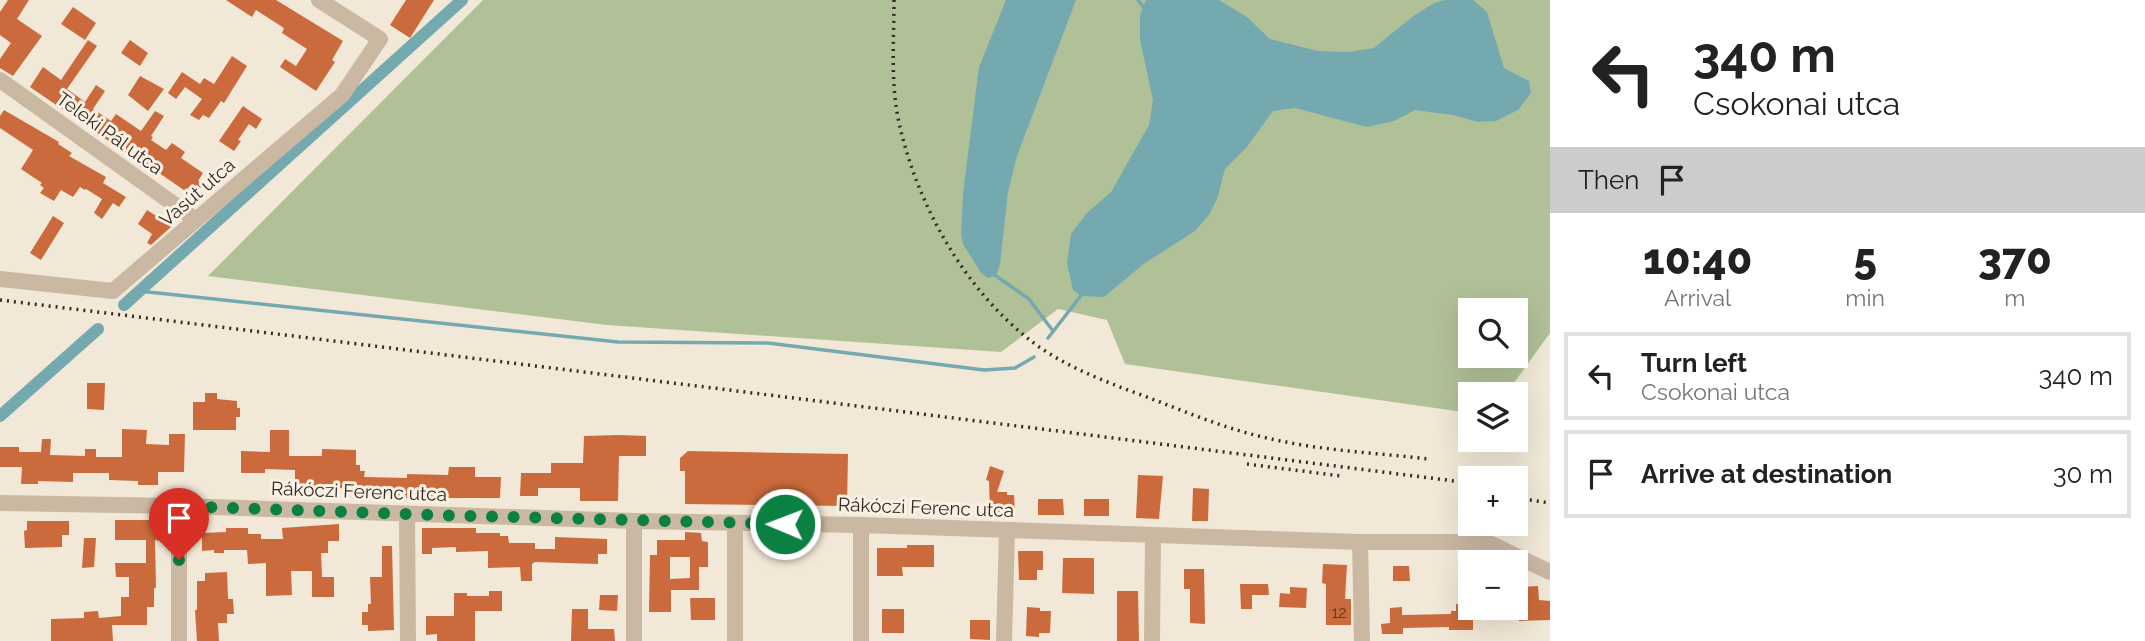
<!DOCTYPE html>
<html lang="en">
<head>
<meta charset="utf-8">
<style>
	:root { --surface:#fff; --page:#f2f2f2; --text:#222; --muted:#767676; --line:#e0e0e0 }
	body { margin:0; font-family:Raleway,sans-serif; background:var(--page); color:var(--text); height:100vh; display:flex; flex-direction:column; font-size:26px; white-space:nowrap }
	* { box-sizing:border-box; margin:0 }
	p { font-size:23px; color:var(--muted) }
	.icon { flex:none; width:38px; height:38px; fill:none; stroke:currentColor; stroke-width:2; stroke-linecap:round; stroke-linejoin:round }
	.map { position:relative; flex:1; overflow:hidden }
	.sheet { display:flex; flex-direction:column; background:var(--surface); width:595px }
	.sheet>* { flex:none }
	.banner { background:#fff; color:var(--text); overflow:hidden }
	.fabs { position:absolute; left:1458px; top:298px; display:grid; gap:14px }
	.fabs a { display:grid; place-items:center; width:70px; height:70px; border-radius:0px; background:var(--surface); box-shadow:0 7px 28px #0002; font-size:35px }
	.pin { position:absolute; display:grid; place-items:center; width:60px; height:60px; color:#fff; margin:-72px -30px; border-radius:50% 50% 50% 0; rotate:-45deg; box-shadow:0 0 7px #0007 }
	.pin .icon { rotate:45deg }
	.me { position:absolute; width:77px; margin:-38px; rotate:271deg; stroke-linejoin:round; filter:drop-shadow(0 0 5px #0008) }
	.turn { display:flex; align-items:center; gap:24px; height:147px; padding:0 28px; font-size:32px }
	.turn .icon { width:91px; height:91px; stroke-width:2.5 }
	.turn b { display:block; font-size:49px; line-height:60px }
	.then { display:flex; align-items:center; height:66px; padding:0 28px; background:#0003; gap:14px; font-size:26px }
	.eta { display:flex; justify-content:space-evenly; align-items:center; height:119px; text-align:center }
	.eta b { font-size:42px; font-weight:800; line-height:49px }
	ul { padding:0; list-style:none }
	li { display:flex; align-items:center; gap:21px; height:88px; margin:0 14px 10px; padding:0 14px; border:4px solid var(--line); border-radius:0px }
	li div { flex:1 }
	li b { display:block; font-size:26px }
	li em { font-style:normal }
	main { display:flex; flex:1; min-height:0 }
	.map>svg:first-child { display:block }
	.green { fill:#b0c197; fill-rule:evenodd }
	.water { fill:#75a9b0 }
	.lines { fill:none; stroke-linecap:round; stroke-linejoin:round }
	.stream { stroke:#75a9b0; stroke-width:3.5 }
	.canal { stroke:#75a9b0; stroke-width:12 }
	.building { fill:#cb6a3c; fill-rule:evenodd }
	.minor { stroke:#cab8a3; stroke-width:16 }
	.rail { stroke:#352c25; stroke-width:3.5; stroke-dasharray:2 5; stroke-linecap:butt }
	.route { stroke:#0b8043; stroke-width:12; stroke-dasharray:0 21.6 }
	.labels { text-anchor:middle; stroke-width:6; stroke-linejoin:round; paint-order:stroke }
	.number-label { font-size:16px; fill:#5a3c2b }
	.street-label { font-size:19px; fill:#352c25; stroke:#faf1e4 }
</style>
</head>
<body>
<main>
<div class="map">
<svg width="1550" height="641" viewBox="0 0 1550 641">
	<rect width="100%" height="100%" fill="#f2e8d7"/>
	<path class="green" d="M 483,0 L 1550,0 L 1550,333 L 1506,394 L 1470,394 L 1470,413 L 1125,364 L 1107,320 L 1058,309 L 1001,352 L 607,325 L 208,276 ZM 1470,310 L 1516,310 L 1516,355 L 1470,355 Z"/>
	<path class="water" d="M 1006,0 L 1076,0 L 1017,156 L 1008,192 L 1000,264 L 996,276 L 988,278 L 981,273 L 963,244 L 961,234 L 963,193 L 979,67 Z
		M 1146,0 L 1219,0 L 1247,17 L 1270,39 L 1318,51 L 1348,52 L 1374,48 L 1412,17 L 1434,3 L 1445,0 L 1473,0 L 1487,12 L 1504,68 L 1529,81 L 1531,93 L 1518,110 L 1496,121 L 1478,122 L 1453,115 L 1415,110 L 1394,121 L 1367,127 L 1295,108 L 1273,111 L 1246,148 L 1225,169 L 1217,199 L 1209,215 L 1195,231 L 1145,263 L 1104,297 L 1081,296 L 1073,290 L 1067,263 L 1071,234 L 1086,214 L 1111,192 L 1149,125 L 1153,100 L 1140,40 L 1140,15 Z"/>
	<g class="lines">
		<path class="stream" d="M 1138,0 L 1145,9
			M 996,276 L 1029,299 L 1053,331
			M 139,291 L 618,342 L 768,343 L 984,370 L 1015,368 L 1034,357
			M 1048,338 L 1083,293"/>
		<path class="canal" d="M 124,305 L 462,0
			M 0,416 L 98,329"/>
	</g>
	<path class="building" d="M 8,0 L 29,0 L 17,19 L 42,36 L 13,76 L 0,68 L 0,59 L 11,43 L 0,35 L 0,12 Z
		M 226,0 L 276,0 L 343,41 L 332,60 L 335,62 L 316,91 L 280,67 L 285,59 L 296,66 L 307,49 L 282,33 L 284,28 L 256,10 L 252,17 Z
		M 406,0 L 434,0 L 410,38 L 390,25 Z
		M 73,7 L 96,23 L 85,40 L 61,24 Z
		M 88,40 L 97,46 L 67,89 L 85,102 L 96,85 L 105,91 L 93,109 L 111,121 L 116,114 L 141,131 L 155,111 L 164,116 L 151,136 L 153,137 L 151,140 L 166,150 L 172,143 L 185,152 L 181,158 L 203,173 L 198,181 L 203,184 L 194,197 L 149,166 L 146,171 L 138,165 L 140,162 L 129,155 L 30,87 L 43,67 L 61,80 Z
		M 130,40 L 148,53 L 140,66 L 121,53 Z
		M 232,56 L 247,66 L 224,103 L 221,101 L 209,118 L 203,115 L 199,120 L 190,115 L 202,99 L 185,87 L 176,99 L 168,93 L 182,72 L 200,84 L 204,78 L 214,84 Z
		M 140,76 L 164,89 L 148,111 L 128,95 Z
		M 243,106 L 262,119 L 256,129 L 249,124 L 238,140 L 241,141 L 234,151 L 219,141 Z
		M 4,110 L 59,142 L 58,144 L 72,153 L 69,156 L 106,177 L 103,183 L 126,197 L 119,207 L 113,203 L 102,219 L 94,213 L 102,199 L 86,189 L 85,190 L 80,187 L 73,197 L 61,190 L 54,201 L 40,193 L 44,188 L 40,185 L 42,183 L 21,169 L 33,150 L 0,128 L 0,116 Z
		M 147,210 L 172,226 L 151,245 L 147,243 L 152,234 L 138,224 Z
		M 53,216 L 64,223 L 41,260 L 30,253 Z
		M 87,383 L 105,383 L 104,410 L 87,409 Z
		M 205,393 L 217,393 L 217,399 L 237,401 L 237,408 L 240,408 L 240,417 L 236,417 L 236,430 L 193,430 L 193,402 L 205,402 Z
		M 122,429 L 147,430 L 146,444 L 169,445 L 169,434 L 185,434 L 184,472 L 158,472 L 158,485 L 138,485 L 138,481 L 109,480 L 109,473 L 73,473 L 73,482 L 38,481 L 38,484 L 21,484 L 22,467 L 0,467 L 0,447 L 19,447 L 19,452 L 41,452 L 42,439 L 51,439 L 50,455 L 85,456 L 85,449 L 96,449 L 96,457 L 122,457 Z
		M 270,430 L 289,430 L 289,456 L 322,456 L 322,449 L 356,450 L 356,465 L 360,465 L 360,471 L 365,471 L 364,477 L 407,478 L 407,474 L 448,475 L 449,467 L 475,467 L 475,477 L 501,477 L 500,498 L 373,498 L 373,489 L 295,487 L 295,470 L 265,469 L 265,473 L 241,473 L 241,451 L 270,452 Z
		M 619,435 L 646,436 L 646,456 L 619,456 L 618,501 L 580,501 L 580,488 L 538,488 L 538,496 L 520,496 L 521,473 L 551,473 L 551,463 L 583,463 L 584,436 Z
		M 688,451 L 848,454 L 847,506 L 685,504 L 685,471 L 680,471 L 680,458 Z
		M 990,466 L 1004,471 L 997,492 L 1007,492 L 1007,495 L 1014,495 L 1015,512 L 990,512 L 989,481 L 986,480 Z
		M 1138,475 L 1163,476 L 1159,519 L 1136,518 Z
		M 1193,488 L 1209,489 L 1208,521 L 1192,521 Z
		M 1038,499 L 1063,499 L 1064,515 L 1038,515 Z
		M 1084,499 L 1109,499 L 1109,516 L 1084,516 Z
		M 115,520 L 162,520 L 162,541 L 155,540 L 156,588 L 154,588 L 154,607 L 147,607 L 147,625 L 112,625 L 113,641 L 51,641 L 51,619 L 84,618 L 84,612 L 98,611 L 99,618 L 121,616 L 121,597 L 129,597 L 129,577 L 116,577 L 115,563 L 146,563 L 146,540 L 115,540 Z
		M 27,521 L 69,521 L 69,535 L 62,535 L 62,547 L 25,548 L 24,531 L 27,530 Z
		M 339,524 L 339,541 L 328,541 L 328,553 L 321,553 L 322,577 L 334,577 L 334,597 L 312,597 L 312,571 L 291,571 L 292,595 L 266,596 L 266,563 L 248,564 L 247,550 L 224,550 L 224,553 L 214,553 L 214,550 L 202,551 L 202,533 L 226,532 L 226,528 L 248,528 L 248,534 L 261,534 L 261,539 L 283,539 L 282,528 Z
		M 422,528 L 476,528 L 476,533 L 500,533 L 500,536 L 508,536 L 509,543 L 535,543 L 535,549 L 555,549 L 555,537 L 607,539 L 607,554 L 598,554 L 598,564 L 535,562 L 532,564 L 532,581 L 521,581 L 520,567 L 488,568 L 488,551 L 456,552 L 456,547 L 432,548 L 432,554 L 422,554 Z
		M 685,532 L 701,533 L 702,541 L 708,542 L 708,567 L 699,567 L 699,590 L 671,590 L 671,612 L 649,612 L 650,555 L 657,555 L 657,540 L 685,540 ZM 670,557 L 690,557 L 690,578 L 670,579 Z
		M 84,538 L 96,538 L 94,567 L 82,568 Z
		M 907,545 L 934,545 L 934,567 L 902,567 L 903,576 L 877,576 L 877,548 L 907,548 Z
		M 382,546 L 392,546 L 394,630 L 368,631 L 368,625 L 362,625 L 362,612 L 368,612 L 368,604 L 371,604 L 370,577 L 382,577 Z
		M 1018,551 L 1043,551 L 1043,570 L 1037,570 L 1037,580 L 1019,580 Z
		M 1063,558 L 1094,558 L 1094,594 L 1062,593 Z
		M 1323,564 L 1347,565 L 1345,599 L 1351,599 L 1351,625 L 1326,625 L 1326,584 L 1322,583 Z
		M 1393,566 L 1409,566 L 1410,581 L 1393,581 Z
		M 1184,569 L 1204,569 L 1205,624 L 1190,623 L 1190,589 L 1184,589 Z
		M 227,572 L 228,599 L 233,599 L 234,614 L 227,614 L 227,623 L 218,623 L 219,641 L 197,641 L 195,610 L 197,610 L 197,581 L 205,581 L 205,573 Z
		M 1240,584 L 1268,584 L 1269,595 L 1252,595 L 1252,609 L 1241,609 Z
		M 1538,586 L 1539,600 L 1550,601 L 1550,620 L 1519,621 L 1518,587 Z
		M 1290,587 L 1307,588 L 1306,608 L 1279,607 L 1280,593 L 1290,594 Z
		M 489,591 L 502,591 L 502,611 L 475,611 L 475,641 L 437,641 L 437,634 L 426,635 L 426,616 L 454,616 L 454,593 L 467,593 L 467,596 L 489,596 Z
		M 1117,591 L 1138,591 L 1139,641 L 1117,641 Z
		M 600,595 L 618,595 L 617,611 L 599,610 Z
		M 690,598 L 715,598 L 715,620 L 691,620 Z
		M 1456,604 L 1466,604 L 1466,608 L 1473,608 L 1473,630 L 1449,630 L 1449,627 L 1403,628 L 1403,634 L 1382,634 L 1381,624 L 1390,623 L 1390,608 L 1402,607 L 1402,615 L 1451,614 L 1451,611 L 1456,611 Z
		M 1027,607 L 1040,608 L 1040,611 L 1051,611 L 1050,633 L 1039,633 L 1039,637 L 1026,636 Z
		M 572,609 L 588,609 L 588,629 L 614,629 L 615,641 L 571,641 Z
		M 882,609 L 904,609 L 904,633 L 882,633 Z
		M 970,620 L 990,620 L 990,640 L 970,639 Z"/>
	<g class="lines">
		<path class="minor" d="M 0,80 L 196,220
			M 0,279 L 113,291 L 342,95 L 380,39 L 319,0
			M 0,503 L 179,506 L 634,521 L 861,525 L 1360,542 L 1487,542 L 1550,572
			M 407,514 L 408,641
			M 735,523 L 735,641
			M 861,525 L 861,641
			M 1360,542 L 1362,641
			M 179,641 L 179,506
			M 634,641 L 634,521
			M 1004,641 L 1007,531
			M 1152,641 L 1153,536"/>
		<path class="rail" d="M 894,0 C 894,42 890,86 900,127 C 919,209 967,293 1035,344 C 1072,371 1118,386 1160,402 C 1198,417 1236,432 1276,440 C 1326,451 1378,453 1429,459
			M 0,300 C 490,360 980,421 1470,483
			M 1247,464 L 1341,476
			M 1516,498 L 1550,503"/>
	</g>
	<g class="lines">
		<path class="route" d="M 179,560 L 179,506 L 433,515 L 785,524"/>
	</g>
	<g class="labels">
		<g class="number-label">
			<text x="1339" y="618">12</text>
		</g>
		<g class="street-label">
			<text transform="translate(110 133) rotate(36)" y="7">Teleki Pál utca</text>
			<text transform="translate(197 192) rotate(-41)" y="7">Vasút utca</text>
			<text transform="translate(359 491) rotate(2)" y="7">Rákóczi Ferenc utca</text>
			<text transform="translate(926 507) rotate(2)" y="7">Rákóczi Ferenc utca</text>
		</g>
	</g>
</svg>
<div class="fabs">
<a><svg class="icon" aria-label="search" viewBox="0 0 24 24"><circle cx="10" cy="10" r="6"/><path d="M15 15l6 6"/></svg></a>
<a><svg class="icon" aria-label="layers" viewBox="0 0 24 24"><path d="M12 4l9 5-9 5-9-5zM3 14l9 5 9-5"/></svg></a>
<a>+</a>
<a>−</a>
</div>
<div class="pin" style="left:179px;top:560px;background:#d93025"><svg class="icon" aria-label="arrive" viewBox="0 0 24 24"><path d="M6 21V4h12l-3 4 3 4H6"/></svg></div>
<svg class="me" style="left:785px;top:524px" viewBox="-20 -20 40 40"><circle r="17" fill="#0b8043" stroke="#fff" stroke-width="3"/><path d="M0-11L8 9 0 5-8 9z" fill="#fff"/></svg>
</div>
<section class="sheet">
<div class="banner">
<div class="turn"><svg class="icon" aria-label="left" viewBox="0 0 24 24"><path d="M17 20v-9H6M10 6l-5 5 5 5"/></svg><div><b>340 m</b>Csokonai utca</div></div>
<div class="then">Then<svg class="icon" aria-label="arrive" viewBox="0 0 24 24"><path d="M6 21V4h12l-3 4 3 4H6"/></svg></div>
</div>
<div class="eta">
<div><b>10:40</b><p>Arrival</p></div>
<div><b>5</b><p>min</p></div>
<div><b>370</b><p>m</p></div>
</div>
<ul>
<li><svg class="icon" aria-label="left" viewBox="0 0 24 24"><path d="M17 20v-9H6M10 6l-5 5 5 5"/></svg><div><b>Turn left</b><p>Csokonai utca</p></div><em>340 m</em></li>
<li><svg class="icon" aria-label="arrive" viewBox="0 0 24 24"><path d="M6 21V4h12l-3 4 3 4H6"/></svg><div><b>Arrive at destination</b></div><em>30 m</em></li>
</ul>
</section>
</main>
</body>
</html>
